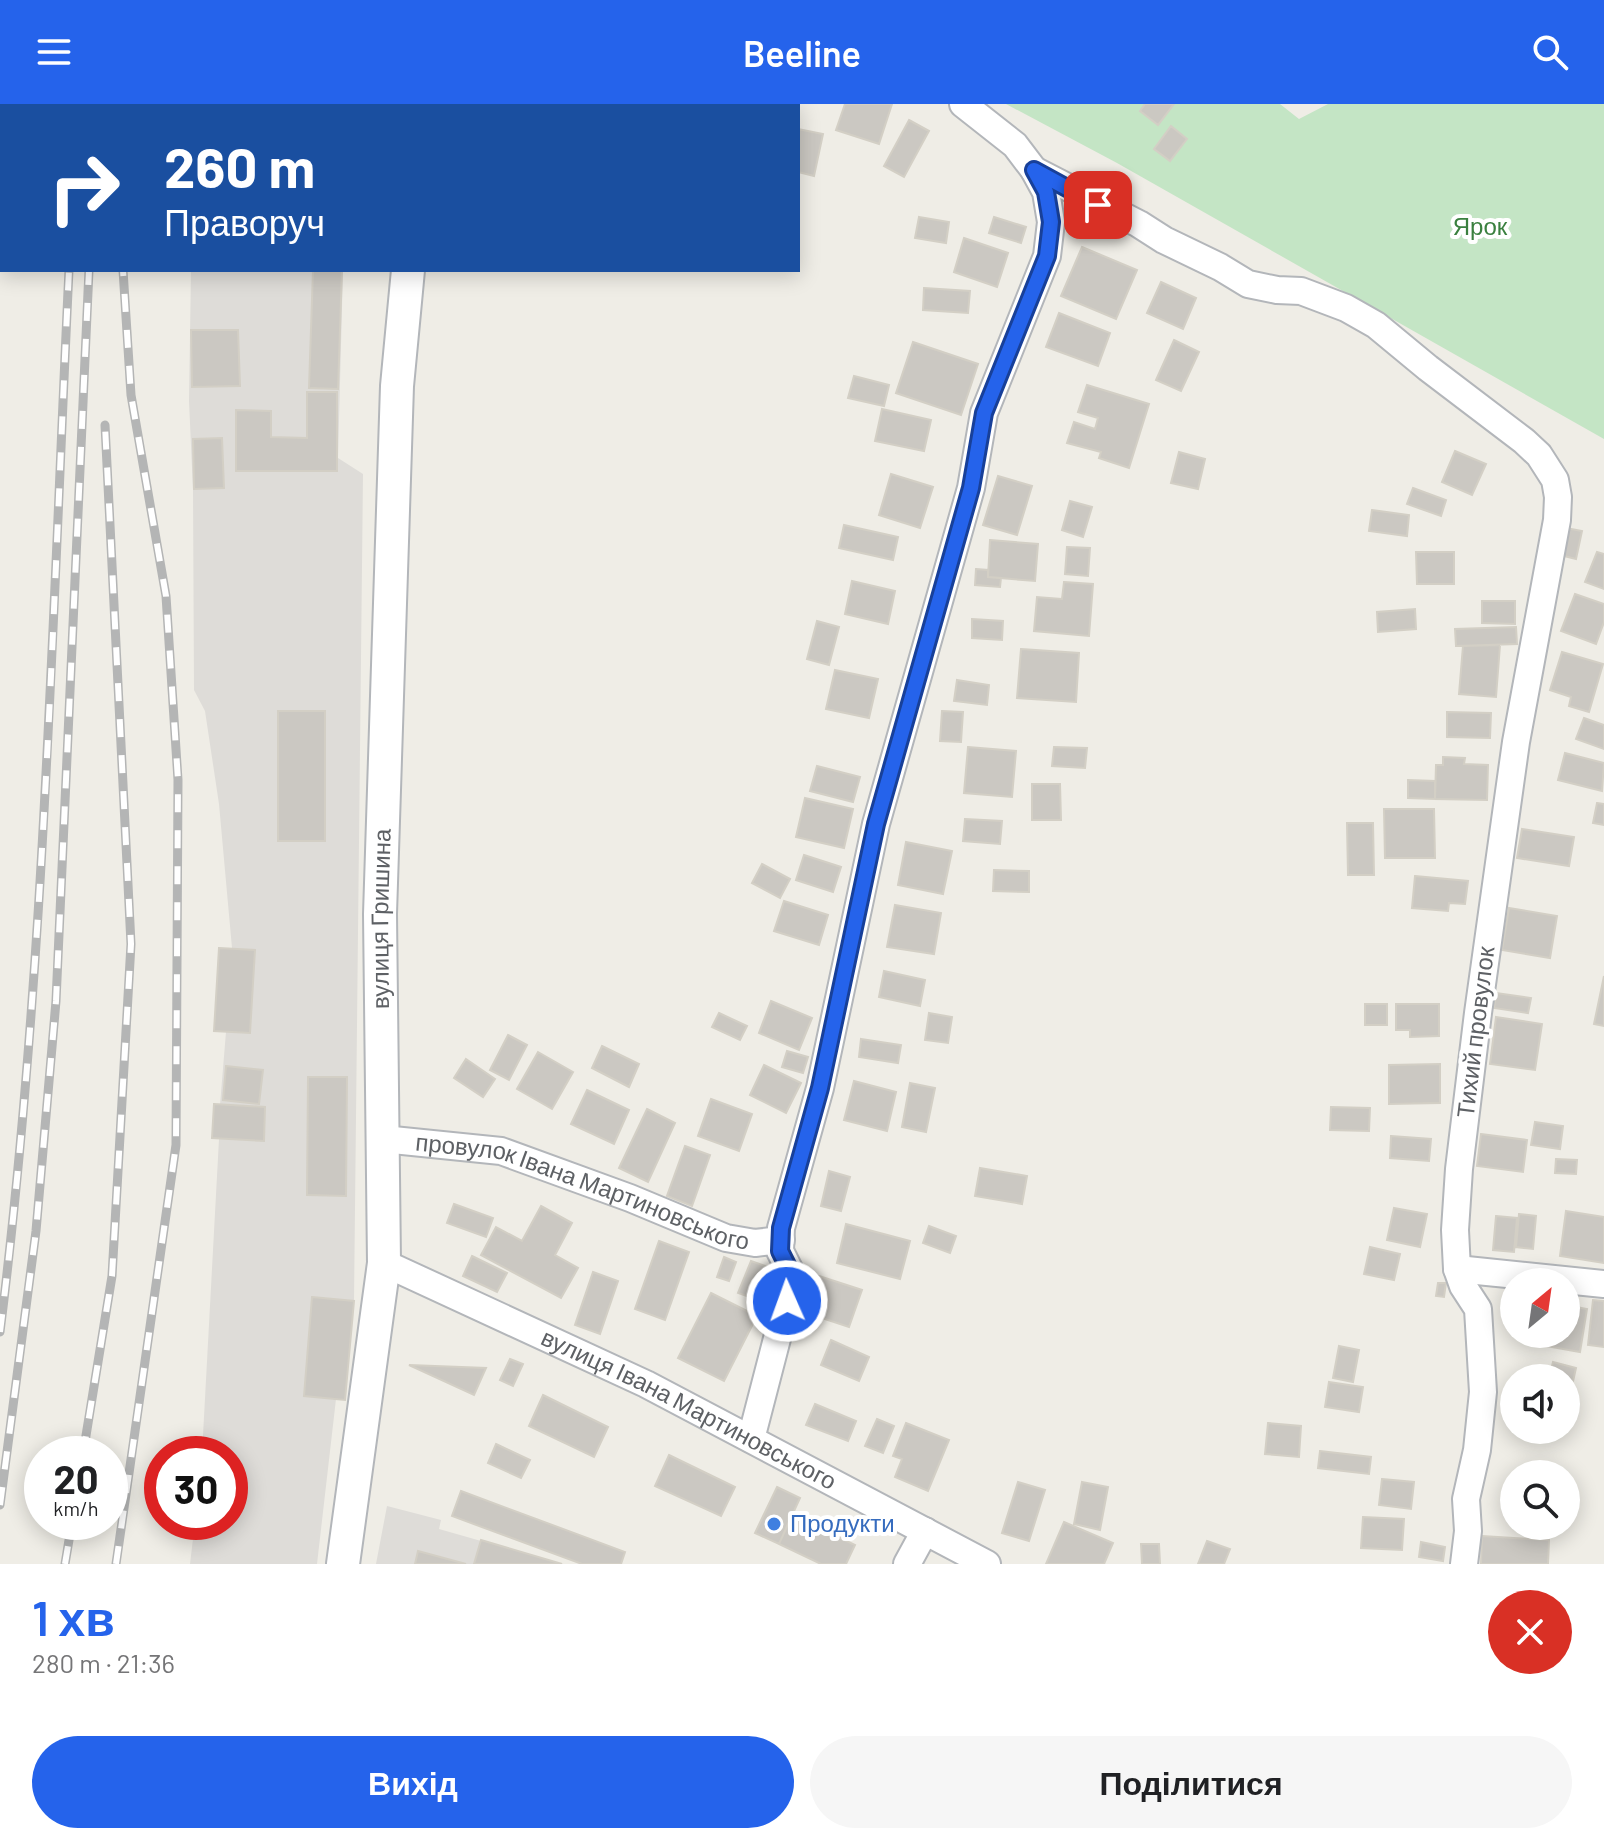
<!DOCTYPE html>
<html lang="uk">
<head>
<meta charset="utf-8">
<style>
	:root { --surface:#fff; --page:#f6f6f6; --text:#202124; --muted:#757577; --accent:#2563eb }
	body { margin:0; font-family:Barlow,sans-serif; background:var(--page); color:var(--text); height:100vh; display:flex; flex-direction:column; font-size:30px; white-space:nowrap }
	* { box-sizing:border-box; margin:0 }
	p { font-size:26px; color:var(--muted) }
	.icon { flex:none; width:44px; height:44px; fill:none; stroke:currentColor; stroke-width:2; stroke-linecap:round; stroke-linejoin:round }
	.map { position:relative; height:1460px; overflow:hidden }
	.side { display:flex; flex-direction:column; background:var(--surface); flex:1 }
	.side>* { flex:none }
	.top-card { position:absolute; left:0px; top:0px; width:800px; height:168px; box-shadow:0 4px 20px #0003; background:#1a4fa0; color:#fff; overflow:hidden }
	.needle { width:52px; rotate:29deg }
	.tools { position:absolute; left:1500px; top:1164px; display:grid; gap:16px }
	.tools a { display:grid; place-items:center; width:80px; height:80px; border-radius:50%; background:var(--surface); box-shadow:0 4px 20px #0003; font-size:40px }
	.speed { position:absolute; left:24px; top:1332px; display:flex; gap:16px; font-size:40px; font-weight:700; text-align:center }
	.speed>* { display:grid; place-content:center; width:104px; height:104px; border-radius:50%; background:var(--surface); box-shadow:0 4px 20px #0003; line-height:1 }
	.speed small { font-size:20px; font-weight:400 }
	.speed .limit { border:12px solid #d22; background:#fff; color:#111 }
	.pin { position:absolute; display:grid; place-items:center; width:68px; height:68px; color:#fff; margin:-34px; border-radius:16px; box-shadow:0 4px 12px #0006 }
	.me { position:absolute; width:88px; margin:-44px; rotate:358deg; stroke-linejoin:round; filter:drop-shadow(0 0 6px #0008) }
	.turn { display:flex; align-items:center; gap:28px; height:168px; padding:0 32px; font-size:36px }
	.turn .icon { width:104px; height:104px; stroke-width:2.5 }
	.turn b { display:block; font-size:56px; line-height:68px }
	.round { display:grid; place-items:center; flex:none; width:84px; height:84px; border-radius:42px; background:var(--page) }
	.headline { display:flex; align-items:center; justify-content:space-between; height:136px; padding:0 32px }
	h1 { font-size:48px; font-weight:600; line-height:60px; color:var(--accent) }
	.action { display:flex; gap:16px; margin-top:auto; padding:16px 32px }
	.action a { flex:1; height:92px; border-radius:48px; background:var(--accent); color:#fff; font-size:32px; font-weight:600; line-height:92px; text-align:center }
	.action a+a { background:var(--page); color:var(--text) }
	header { display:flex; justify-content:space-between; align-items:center; height:104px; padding:0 32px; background:var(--accent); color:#fff; font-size:36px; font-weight:600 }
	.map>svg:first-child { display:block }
	.industrial { fill:#dedcd8 }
	.green { fill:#c4e5c5 }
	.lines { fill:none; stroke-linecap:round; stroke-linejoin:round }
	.stream { stroke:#acd7f9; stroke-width:9 }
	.building { fill:#cbc8c2; stroke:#d3cfc5; stroke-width:2 }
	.minor-casing { stroke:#b3b6ba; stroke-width:30 }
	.tertiary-casing { stroke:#b3b6ba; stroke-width:36 }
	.path { stroke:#9cc3a8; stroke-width:5; stroke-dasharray:8 4; stroke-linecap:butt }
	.minor { stroke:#fff; stroke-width:26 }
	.tertiary { stroke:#fff; stroke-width:32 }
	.rail-casing { stroke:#b4b5b5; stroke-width:9 }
	.rail { stroke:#fff; stroke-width:6; stroke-dasharray:18; stroke-linecap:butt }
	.route-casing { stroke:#184099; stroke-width:20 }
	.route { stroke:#2563eb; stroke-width:14 }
	.shop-dot { fill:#3f7fe0; stroke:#fff; stroke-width:3 }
	.labels { text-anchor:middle; stroke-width:8; stroke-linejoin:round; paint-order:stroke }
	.park-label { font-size:24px; fill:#3a803f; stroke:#fff }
	.street-label { font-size:24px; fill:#5e6165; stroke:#fff }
	.shop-label { font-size:24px; fill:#366cbe; stroke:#fff; text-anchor:start }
</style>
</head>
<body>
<header><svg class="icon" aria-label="menu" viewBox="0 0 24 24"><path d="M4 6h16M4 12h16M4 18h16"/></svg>Beeline<svg class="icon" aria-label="search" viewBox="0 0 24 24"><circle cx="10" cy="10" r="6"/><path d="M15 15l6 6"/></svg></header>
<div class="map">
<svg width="1604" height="1460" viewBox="0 0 1604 1460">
	<rect width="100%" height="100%" fill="#efede6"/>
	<path class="industrial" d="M 191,166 L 343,166 L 338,354 L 363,370 L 354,1197 L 345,1296 L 336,1295 L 317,1460 L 190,1460 L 195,1418 L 230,1418 L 230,1350 L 202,1350 L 219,1035 L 212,1034 L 214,1000 L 220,1001 L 226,928 L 214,926 L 219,844 L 232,844 L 219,700 L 205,607 L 194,586 L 193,386 L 189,297 Z
		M 387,1402 L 441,1416 L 439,1425 L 562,1460 L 376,1460 Z"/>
	<path class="green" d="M 1006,0 L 1280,0 L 1299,15 L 1328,0 L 1604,0 L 1604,335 L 1117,59 Z"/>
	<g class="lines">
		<path class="stream" d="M 266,2 L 272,0"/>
	</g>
	<path class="building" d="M 845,0 L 892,0 L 879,40 L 836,26 Z
		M 1145,0 L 1174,0 L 1158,21 L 1140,7 Z
		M 909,16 L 929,27 L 904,73 L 884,62 Z
		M 1171,22 L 1187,35 L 1170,57 L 1154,45 Z
		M 798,25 L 823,30 L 814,72 L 798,68 Z
		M 919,113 L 949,118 L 946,139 L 915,134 Z
		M 994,113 L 1026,123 L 1021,139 L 989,129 Z
		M 964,134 L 1008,149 L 997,183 L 954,168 Z
		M 1082,143 L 1137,166 L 1116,215 L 1061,192 Z
		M 313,166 L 342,166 L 338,285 L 309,284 Z
		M 1161,178 L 1196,194 L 1183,225 L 1147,209 Z
		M 924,184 L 970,187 L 968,209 L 923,206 Z
		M 1059,209 L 1110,229 L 1098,262 L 1046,243 Z
		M 191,226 L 238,226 L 240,282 L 192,283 Z
		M 1174,236 L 1199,248 L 1181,287 L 1156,276 Z
		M 913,238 L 978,260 L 961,311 L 896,289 Z
		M 854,272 L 889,281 L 884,302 L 848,294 Z
		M 1087,281 L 1149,300 L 1129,364 L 1099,354 L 1101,348 L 1067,339 L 1074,318 L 1095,325 L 1098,314 L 1078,308 Z
		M 307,288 L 337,288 L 337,367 L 236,367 L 236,306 L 271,307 L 271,333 L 307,334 Z
		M 882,305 L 931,316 L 924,347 L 875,337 Z
		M 222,334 L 224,384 L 194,385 L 193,335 Z
		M 1455,347 L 1486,360 L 1472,391 L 1442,378 Z
		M 1179,348 L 1205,355 L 1198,385 L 1171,379 Z
		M 891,370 L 933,383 L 920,424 L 879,411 Z
		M 998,372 L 1032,382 L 1017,431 L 983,421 Z
		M 1413,384 L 1446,396 L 1441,412 L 1407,400 Z
		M 1070,397 L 1092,403 L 1083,433 L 1062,426 Z
		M 1372,406 L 1409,411 L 1407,432 L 1369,427 Z
		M 844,421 L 898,433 L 893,456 L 839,444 Z
		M 1566,424 L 1582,427 L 1576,455 L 1560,451 Z
		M 990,436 L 1038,440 L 1035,477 L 988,473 Z
		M 1067,443 L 1090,444 L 1088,472 L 1065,470 Z
		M 1416,448 L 1454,448 L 1454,480 L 1417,480 Z
		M 1597,448 L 1604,450 L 1604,485 L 1585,478 Z
		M 976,465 L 988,466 L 988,473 L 1001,474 L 1000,483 L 975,481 Z
		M 852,477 L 895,487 L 888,520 L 845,510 Z
		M 1064,478 L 1093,480 L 1089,532 L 1034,527 L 1037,493 L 1062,495 Z
		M 1575,490 L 1604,500 L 1604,518 L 1596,540 L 1561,527 Z
		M 1482,497 L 1515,497 L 1515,520 L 1482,519 Z
		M 1415,505 L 1416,525 L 1378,528 L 1377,508 Z
		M 972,515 L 1003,517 L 1002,536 L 972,534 Z
		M 817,517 L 839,523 L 829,561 L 807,555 Z
		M 1516,523 L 1517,540 L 1456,542 L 1455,525 Z
		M 1500,541 L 1496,593 L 1459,590 L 1463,542 Z
		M 1021,545 L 1079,549 L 1076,598 L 1017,594 Z
		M 1562,548 L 1603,560 L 1589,608 L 1569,602 L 1571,593 L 1550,586 Z
		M 835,566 L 878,575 L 869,614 L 826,605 Z
		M 957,576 L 989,581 L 987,601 L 954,597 Z
		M 278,607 L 325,607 L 325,737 L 278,737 Z
		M 942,607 L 963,608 L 961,638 L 940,637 Z
		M 1447,608 L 1491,609 L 1490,634 L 1447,633 Z
		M 1584,614 L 1604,621 L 1604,645 L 1576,635 Z
		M 968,643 L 1016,647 L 1012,693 L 964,689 Z
		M 1054,643 L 1087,644 L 1085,664 L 1052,662 Z
		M 1565,649 L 1604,659 L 1602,687 L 1558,676 Z
		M 1443,653 L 1465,654 L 1464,660 L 1488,661 L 1487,696 L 1435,695 L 1436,661 L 1443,661 Z
		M 817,662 L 860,673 L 853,698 L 810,687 Z
		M 1408,676 L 1435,677 L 1435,695 L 1408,694 Z
		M 1032,680 L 1060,680 L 1061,716 L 1032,716 Z
		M 805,694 L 853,705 L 844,744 L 796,733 Z
		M 1597,699 L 1604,700 L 1604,721 L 1593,719 Z
		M 1384,705 L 1434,705 L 1435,754 L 1385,754 Z
		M 965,715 L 1002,717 L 1000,740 L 963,737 Z
		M 1347,719 L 1373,719 L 1374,771 L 1348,771 Z
		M 1522,725 L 1574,733 L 1569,762 L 1517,754 Z
		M 906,738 L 952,747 L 943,790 L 898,781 Z
		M 804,751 L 841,763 L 833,788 L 796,776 Z
		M 762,760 L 790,775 L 780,794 L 752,779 Z
		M 994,766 L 1029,767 L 1029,788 L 993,787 Z
		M 1415,772 L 1468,777 L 1465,800 L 1449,799 L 1448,807 L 1412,804 Z
		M 784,797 L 828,811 L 819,841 L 774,827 Z
		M 895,801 L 941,809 L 934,850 L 887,843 Z
		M 1509,804 L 1557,812 L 1550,854 L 1502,846 Z
		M 219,844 L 255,846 L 250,929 L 214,927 Z
		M 884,867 L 925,876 L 920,902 L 879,893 Z
		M 1604,872 L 1604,922 L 1594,920 Z
		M 1496,889 L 1531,894 L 1528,909 L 1494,904 Z
		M 771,897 L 812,914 L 799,946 L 759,929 Z
		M 1365,900 L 1387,900 L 1387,921 L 1365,921 Z
		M 1396,900 L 1439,900 L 1439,932 L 1410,933 L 1410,926 L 1396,926 Z
		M 719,909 L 747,922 L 740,936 L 712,923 Z
		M 929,909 L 952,913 L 948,939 L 925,936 Z
		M 1496,913 L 1542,920 L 1535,966 L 1490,960 Z
		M 508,931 L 527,941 L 509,976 L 490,966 Z
		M 861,935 L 901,941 L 898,959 L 859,953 Z
		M 602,942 L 639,960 L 629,983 L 592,964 Z
		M 787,947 L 808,953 L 803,969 L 782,963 Z
		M 538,948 L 573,968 L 552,1005 L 517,985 Z
		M 466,955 L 495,975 L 483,993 L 454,974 Z
		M 1440,960 L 1440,999 L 1389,1000 L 1389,961 Z
		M 764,961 L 801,979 L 786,1009 L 750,991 Z
		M 226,962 L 263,966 L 259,1000 L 223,996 Z
		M 308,973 L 347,973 L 346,1092 L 307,1091 Z
		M 854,977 L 896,988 L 887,1027 L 844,1016 Z
		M 910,979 L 935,984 L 926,1028 L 902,1023 Z
		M 587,986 L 629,1006 L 614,1040 L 571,1020 Z
		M 711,995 L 752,1010 L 739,1047 L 698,1032 Z
		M 214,1000 L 265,1003 L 264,1037 L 212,1034 Z
		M 1331,1003 L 1370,1004 L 1369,1027 L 1330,1026 Z
		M 647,1005 L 675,1019 L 648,1078 L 619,1064 Z
		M 1535,1018 L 1563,1022 L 1560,1045 L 1531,1041 Z
		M 1481,1030 L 1527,1036 L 1523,1068 L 1477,1062 Z
		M 1391,1032 L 1431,1035 L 1429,1057 L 1390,1054 Z
		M 685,1042 L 710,1051 L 692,1102 L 667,1092 Z
		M 1556,1055 L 1577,1056 L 1576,1070 L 1555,1069 Z
		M 980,1064 L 1027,1072 L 1022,1100 L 975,1092 Z
		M 829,1067 L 850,1073 L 841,1107 L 821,1102 Z
		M 454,1100 L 493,1114 L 486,1133 L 447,1119 Z
		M 541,1102 L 572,1119 L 555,1151 L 578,1164 L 561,1194 L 481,1151 L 496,1123 L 522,1137 Z
		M 1394,1104 L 1427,1110 L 1420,1143 L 1387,1136 Z
		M 1566,1107 L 1604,1113 L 1604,1159 L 1560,1152 Z
		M 1519,1110 L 1536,1112 L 1533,1145 L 1516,1143 Z
		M 1496,1112 L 1517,1114 L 1514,1148 L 1493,1146 Z
		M 846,1120 L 910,1137 L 900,1175 L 837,1159 Z
		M 929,1122 L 956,1132 L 950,1149 L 923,1139 Z
		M 659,1137 L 689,1148 L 665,1216 L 635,1205 Z
		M 1370,1143 L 1400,1150 L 1394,1176 L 1364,1170 Z
		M 472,1152 L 507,1169 L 497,1188 L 463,1172 Z
		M 724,1153 L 736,1158 L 729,1177 L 717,1173 Z
		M 751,1157 L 771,1164 L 758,1196 L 738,1189 Z
		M 593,1168 L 618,1177 L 600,1230 L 575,1221 Z
		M 819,1172 L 862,1186 L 849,1223 L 807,1209 Z
		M 1438,1179 L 1446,1179 L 1444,1193 L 1436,1192 Z
		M 711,1189 L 757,1212 L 724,1277 L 678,1254 Z
		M 1512,1192 L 1514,1193 L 1514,1226 L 1507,1225 Z
		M 312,1193 L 354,1197 L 345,1296 L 304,1292 Z
		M 1593,1196 L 1604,1197 L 1604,1243 L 1588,1241 Z
		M 1566,1201 L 1587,1205 L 1580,1248 L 1546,1242 L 1547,1230 L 1566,1230 Z
		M 831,1236 L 869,1253 L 859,1277 L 821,1261 Z
		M 1339,1242 L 1359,1246 L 1353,1278 L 1333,1274 Z
		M 510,1255 L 523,1260 L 513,1282 L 500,1276 Z
		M 1553,1258 L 1576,1264 L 1566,1309 L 1566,1274 L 1549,1274 Z
		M 409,1261 L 486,1264 L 474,1291 Z
		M 1329,1278 L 1363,1283 L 1359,1308 L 1325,1303 Z
		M 543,1291 L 608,1323 L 594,1353 L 529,1322 Z
		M 815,1300 L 856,1317 L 848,1337 L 806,1321 Z
		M 877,1315 L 894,1322 L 883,1349 L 865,1342 Z
		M 906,1319 L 949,1336 L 928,1387 L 895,1373 L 902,1355 L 893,1352 Z
		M 1268,1319 L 1301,1322 L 1299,1353 L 1265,1350 Z
		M 496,1340 L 530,1356 L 521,1374 L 488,1359 Z
		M 1320,1347 L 1371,1353 L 1369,1370 L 1318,1364 Z
		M 669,1351 L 735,1383 L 721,1412 L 655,1382 Z
		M 1382,1375 L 1414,1378 L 1411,1405 L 1379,1401 Z
		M 1018,1378 L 1045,1386 L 1029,1437 L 1002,1429 Z
		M 1082,1378 L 1108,1383 L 1100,1426 L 1074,1420 Z
		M 777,1383 L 800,1394 L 779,1440 L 755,1429 Z
		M 461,1387 L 625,1448 L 621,1460 L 582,1460 L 452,1412 Z
		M 792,1411 L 855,1441 L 846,1460 L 821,1460 L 779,1440 Z
		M 1363,1413 L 1404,1415 L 1402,1446 L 1361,1444 Z
		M 1064,1418 L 1113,1439 L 1104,1460 L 1046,1460 Z
		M 1482,1432 L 1549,1436 L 1548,1460 L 1481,1460 Z
		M 481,1436 L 562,1460 L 474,1460 Z
		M 1207,1437 L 1230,1445 L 1224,1460 L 1198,1460 Z
		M 1421,1438 L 1445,1443 L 1443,1457 L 1419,1453 Z
		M 1141,1440 L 1159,1440 L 1160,1460 L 1142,1460 Z
		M 418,1447 L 466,1460 L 415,1460 Z"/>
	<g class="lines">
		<g class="minor-casing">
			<g id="minor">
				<path d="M 6,2 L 7,0"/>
				<path d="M 1034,66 L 1139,120 L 1164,136 L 1220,163 L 1248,180 L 1277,186 L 1301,187 L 1346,204 L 1376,221 L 1428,264 L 1524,337 L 1539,351 L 1555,376 L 1558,393 L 1557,416 L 1516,638 L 1478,909 L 1459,1065 L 1455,1126 L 1457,1165 L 1463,1182 L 1478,1205 L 1483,1288 L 1477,1346 L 1466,1395 L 1468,1427 L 1464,1460"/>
				<path id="s1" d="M 383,1035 L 501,1047 L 630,1094 L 726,1134 L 755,1139 L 781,1136"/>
				<path id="s2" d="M 384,1159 L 646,1280 L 987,1460"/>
				<path d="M 1457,1165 L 1604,1180"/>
				<path d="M 751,1335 L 793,1173 L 780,1147 L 781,1124 L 820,984 L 876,720 L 971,384 L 984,309 L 1047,152 L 1051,118 L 1046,88 L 1034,66 L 1015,41 L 963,0"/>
				<path d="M 907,1460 L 925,1427"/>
			</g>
		</g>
		<g class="tertiary-casing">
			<g id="tertiary">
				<path d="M 435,2 L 435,0"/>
				<path id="s3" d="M 343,1460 L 384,1159 L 380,810 L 397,282 L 408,166"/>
			</g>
		</g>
		<path class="path" d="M 348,2 L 354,0
			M 0,88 L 2,82"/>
		<use href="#minor" class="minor"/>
		<use href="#tertiary" class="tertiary"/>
		<g class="rail-casing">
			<path id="rail" d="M 83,0 L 83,2
				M 98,2 L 98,0
				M 0,1228 C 44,876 52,520 69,166
				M 83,1350 L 112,1172 L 131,840 L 105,321
				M 0,1401 L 36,1127 L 56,897 L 89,166
				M 65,1460 L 72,1418
				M 116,1460 L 176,1041 L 178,676 L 166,492 L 131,291 L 123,166"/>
		</g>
		<use href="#rail" class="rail"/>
	</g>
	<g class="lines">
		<g class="route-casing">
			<path id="route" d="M 787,1197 L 793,1173 L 780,1147 L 781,1124 L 820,984 L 876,720 L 971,384 L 984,309 L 1047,152 L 1051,118 L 1046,88 L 1034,66 L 1098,101"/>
		</g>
		<use href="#route" class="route"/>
	</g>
	<circle class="shop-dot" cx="774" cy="1420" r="8"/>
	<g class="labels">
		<g class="park-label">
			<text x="1480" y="131">Ярок</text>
		</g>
		<g class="street-label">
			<text dy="8" stroke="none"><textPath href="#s3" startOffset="648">вулиця Гришина</textPath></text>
			<text transform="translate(1476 928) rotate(-83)" y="8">Тихий провулок</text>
			<text dy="8" stroke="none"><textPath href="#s1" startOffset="208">провулок Івана Мартиновського</textPath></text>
			<text dy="8" stroke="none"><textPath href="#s2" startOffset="338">вулиця Івана Мартиновського</textPath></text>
		</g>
		<g class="shop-label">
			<text x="790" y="1428">Продукти</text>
		</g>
	</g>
</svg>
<div class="tools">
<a><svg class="needle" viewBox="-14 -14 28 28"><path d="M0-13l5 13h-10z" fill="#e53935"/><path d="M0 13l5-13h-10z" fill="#757577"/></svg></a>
<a><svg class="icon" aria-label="sound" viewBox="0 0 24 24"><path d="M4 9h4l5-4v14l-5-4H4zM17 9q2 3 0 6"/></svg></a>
<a><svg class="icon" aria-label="search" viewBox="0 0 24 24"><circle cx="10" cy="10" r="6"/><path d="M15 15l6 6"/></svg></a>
</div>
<div class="speed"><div>20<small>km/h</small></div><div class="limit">30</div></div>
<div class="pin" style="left:1098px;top:101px;background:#d93025"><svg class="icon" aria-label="arrive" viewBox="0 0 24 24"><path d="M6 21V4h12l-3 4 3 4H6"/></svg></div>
<svg class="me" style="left:787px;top:1197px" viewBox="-20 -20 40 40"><circle r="17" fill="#2563eb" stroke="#fff" stroke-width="3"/><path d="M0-11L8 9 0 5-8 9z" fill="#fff"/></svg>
<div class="top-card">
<div class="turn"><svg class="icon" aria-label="right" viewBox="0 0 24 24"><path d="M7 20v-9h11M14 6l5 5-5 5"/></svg><div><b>260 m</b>Праворуч</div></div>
</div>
</div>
<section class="side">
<div class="headline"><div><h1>1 хв</h1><p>280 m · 21:36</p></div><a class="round" style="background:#d93025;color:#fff"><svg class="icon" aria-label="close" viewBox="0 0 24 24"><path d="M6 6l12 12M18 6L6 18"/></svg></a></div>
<div class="action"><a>Вихід</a><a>Поділитися</a></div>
</section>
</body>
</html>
